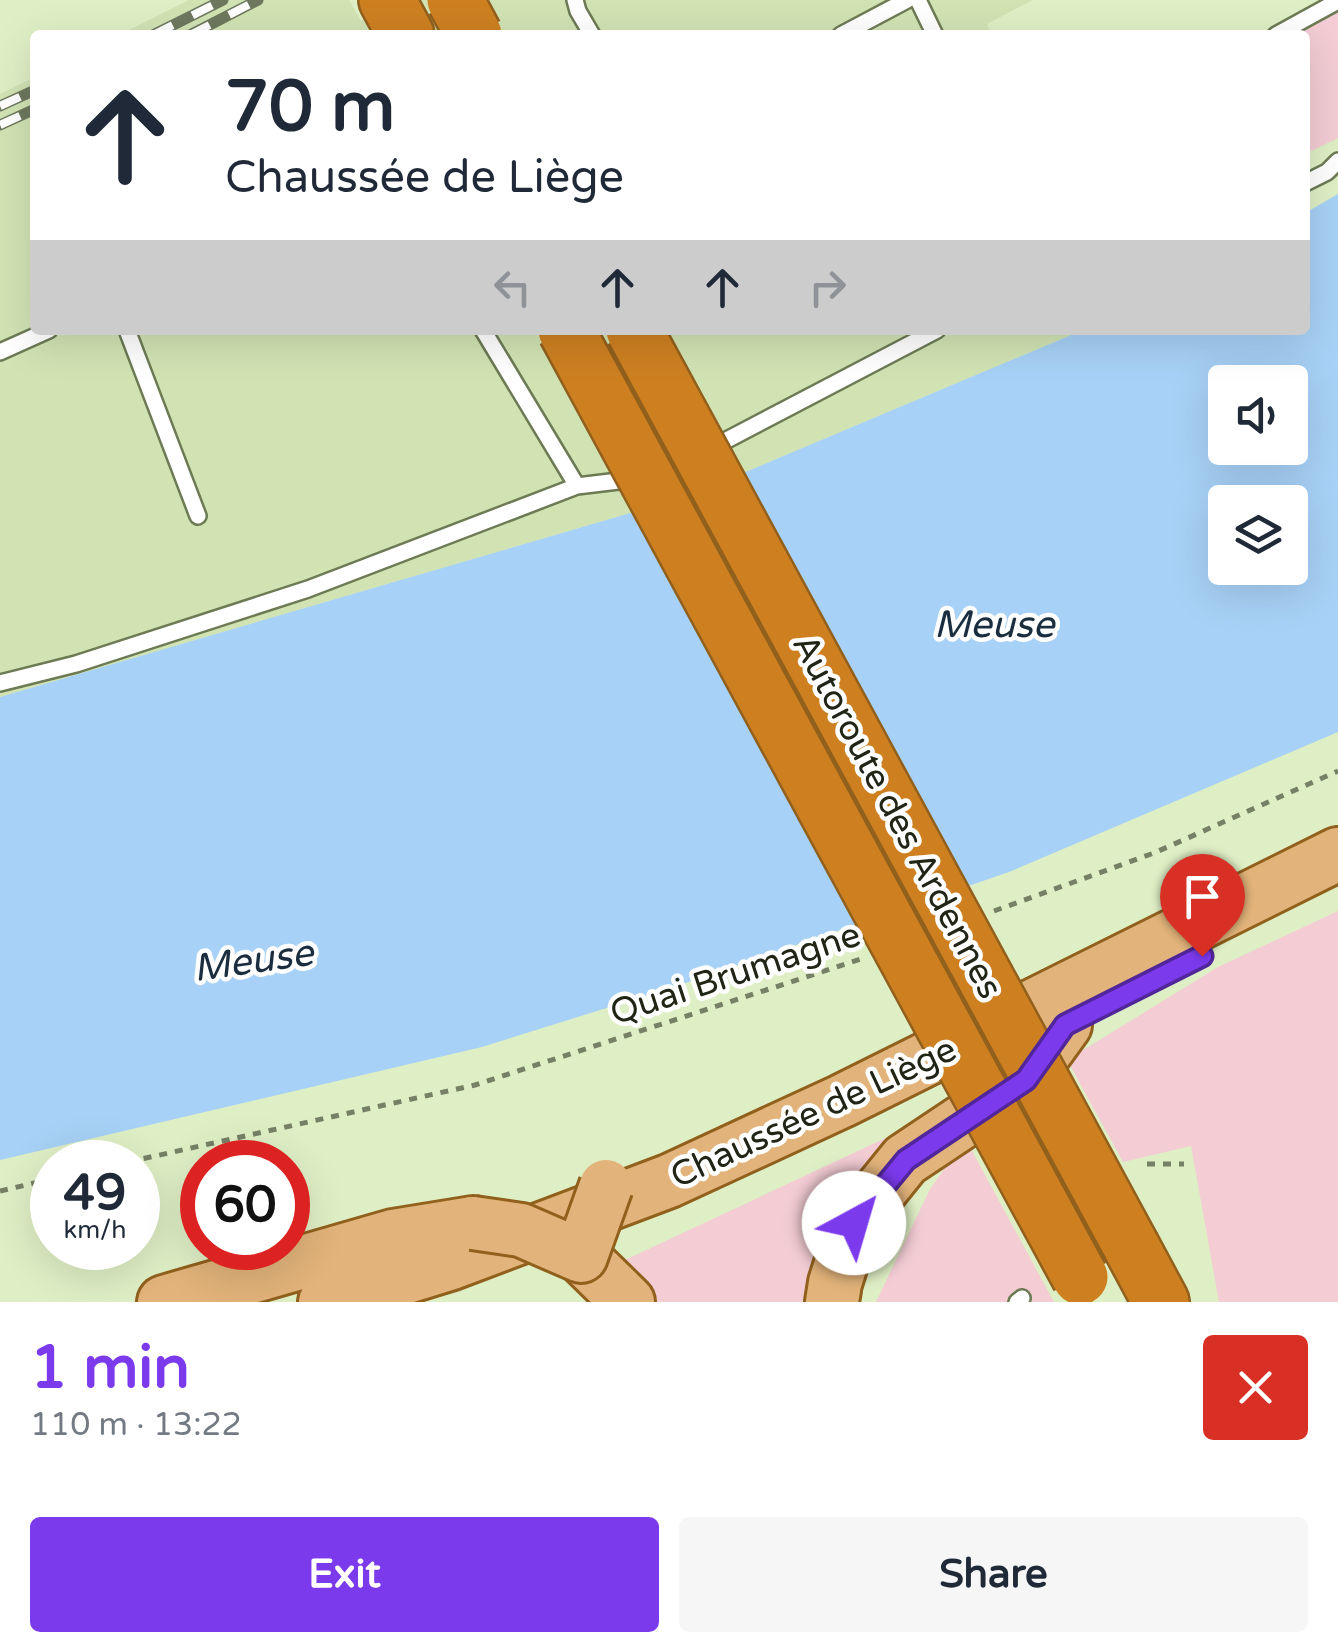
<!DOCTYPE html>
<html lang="en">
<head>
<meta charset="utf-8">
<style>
	:root { --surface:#fff; --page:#f6f6f7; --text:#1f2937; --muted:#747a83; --accent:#7c3aed }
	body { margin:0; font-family:"Varela Round",sans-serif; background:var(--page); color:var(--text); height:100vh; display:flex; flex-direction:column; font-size:38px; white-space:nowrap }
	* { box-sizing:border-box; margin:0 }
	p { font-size:32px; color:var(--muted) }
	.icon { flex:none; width:55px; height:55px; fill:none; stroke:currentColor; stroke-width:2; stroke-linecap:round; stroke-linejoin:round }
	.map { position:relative; height:1302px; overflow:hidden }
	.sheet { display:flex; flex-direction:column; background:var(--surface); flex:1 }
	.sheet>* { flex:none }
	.guide { position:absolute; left:30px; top:30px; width:1280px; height:305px; border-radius:10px; box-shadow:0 10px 40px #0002; background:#fff; color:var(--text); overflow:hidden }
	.buttons { position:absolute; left:1208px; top:365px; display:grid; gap:20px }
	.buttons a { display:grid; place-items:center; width:100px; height:100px; border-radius:10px; background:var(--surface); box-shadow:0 10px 40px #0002; font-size:50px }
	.speed { position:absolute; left:30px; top:1140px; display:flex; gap:20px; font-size:50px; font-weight:700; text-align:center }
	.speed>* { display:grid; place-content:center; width:130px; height:130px; border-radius:50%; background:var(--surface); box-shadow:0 10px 40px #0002; line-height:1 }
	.speed small { font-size:25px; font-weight:400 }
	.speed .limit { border:15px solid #d22; background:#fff; color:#111 }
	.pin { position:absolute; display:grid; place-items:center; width:85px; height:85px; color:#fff; margin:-102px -42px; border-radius:50% 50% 50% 0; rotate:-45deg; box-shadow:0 0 10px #0007 }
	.pin .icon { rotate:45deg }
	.me { position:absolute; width:110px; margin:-55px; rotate:39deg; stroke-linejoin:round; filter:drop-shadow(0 0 8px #0008) }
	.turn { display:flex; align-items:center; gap:35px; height:210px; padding:0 30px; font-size:45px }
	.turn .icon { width:130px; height:130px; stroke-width:2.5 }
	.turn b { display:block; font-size:70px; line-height:85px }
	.lanes { display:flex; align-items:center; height:95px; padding:0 30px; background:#0003; justify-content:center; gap:50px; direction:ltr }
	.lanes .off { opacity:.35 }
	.round { display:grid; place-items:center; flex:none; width:105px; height:105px; border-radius:10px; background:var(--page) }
	.head { display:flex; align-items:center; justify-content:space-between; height:170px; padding:0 30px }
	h1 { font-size:60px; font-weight:800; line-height:75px; color:var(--accent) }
	.button { display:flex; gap:20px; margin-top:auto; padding:20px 30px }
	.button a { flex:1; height:115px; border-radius:10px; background:var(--accent); color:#fff; font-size:40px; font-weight:800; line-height:115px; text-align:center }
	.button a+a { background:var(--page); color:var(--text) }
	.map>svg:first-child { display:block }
	.built { fill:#d1e3b3 }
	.green { fill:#f3ccd4 }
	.water { fill:#a7d1f6; fill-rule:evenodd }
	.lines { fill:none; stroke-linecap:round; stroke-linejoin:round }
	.service-casing { stroke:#6d7b55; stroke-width:20 }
	.primary-casing { stroke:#91601d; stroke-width:58 }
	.motorway-casing { stroke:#91601d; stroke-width:60 }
	.path { stroke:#768065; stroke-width:5; stroke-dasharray:8 8; stroke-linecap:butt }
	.service { stroke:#fff; stroke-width:15 }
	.primary { stroke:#e2b37a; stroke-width:52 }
	.motorway { stroke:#ce8021; stroke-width:55 }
	.rail-casing { stroke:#6e785e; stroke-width:11 }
	.rail { stroke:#fff; stroke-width:8; stroke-dasharray:22; stroke-linecap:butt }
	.primary-bridge-casing { stroke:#91601d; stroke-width:58; stroke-linecap:butt }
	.motorway-bridge-casing { stroke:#91601d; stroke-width:60; stroke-linecap:butt }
	.primary-bridge { stroke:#e2b37a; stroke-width:52 }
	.motorway-bridge { stroke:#ce8021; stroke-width:55 }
	.route-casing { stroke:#51269a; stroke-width:25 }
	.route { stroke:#7c3aed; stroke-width:18 }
	.labels { text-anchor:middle; stroke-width:9; stroke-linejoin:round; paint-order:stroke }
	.street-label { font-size:35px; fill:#202516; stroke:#fff }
	.water-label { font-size:38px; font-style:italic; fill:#1a2e3f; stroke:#fff }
</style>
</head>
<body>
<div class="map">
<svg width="1338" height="1302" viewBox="0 0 1338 1302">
	<rect width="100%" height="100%" fill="#dfefc5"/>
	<path class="built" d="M 189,0 L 349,0 L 361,21 L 390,0 L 1033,0 L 987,24 L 991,35 L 119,35 Z
		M 35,77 L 35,330 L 1083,330 L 748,471 L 627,514 L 0,697 L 0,94 Z"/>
	<path class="green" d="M 1338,10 L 1338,138 L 1305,154 L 1305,35 L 1294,35 Z
		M 1338,911 L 1338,1302 L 1219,1302 L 1191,1146 L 1123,1162 L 1067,1060 L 1218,967 Z
		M 954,1106 L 824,1242 L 802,1302 L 651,1302 L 625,1260 Z
		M 965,1138 L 1054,1302 L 876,1302 L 929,1191 Z"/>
	<path class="water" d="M 1338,194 L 1338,732 L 1009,872 L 680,985 L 482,1047 L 0,1160 L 0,697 L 627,514 L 748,471 L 1083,330 L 1305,330 L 1305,213 ZM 1225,382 L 1290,382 L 1290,448 L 1225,448 ZM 1225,502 L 1290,502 L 1290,568 L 1225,568 Z"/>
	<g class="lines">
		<g class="service-casing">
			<path id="service" d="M 575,0 L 578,11 L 592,35
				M 918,0 L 935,35
				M 841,35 L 907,0
				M 1276,35 L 1338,1
				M 1305,183 L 1327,172 L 1338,161
				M 127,330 L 198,516
				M 483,330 L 577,486 L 635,479
				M 0,352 L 49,330
				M 658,476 L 937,330
				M 0,683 L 76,664 L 308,589 L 577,486
				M 1017,1302 L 1022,1298"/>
		</g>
		<g class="primary-casing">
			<path id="primary" d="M 581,1256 L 628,1302
				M 164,1302 L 393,1236 L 473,1223
				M 325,1302 L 449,1264 L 669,1181 L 842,1101 L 1338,854
				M 832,1302 L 835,1283 L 854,1223 L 905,1160 L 1025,1080 L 1065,1025"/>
		</g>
		<g class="motorway-casing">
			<path id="motorway" d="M 387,0 L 406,35
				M 1132,1248 L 1161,1302"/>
		</g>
		<path class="path" d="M 994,911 L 1154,853 L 1338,771
			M 128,1162 L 475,1085 L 861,959
			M 1147,1164 L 1184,1164
			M 0,1191 L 52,1179"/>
		<use href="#service" class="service"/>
		<use href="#primary" class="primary"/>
		<use href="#motorway" class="motorway"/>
		<g class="rail-casing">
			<path id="rail" d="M 153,35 L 223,0
				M 190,35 L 258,0
				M 0,106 L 35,90
				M 0,125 L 35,109"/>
		</g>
		<use href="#rail" class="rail"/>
		<g class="primary-bridge-casing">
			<path id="primary-bridge" d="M 473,1223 L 521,1230 L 581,1256 L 606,1186"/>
		</g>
		<g class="motorway-bridge-casing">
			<path id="motorway-bridge" d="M 455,0 L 474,35
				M 566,330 L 1080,1277
				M 634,330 L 1132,1248"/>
		</g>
		<use href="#primary-bridge" class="primary-bridge"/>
		<use href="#motorway-bridge" class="motorway-bridge"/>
	</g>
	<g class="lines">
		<g class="route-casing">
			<path id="route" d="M 854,1223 L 906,1160 L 1026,1080 L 1065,1025 L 1202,956"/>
		</g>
		<use href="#route" class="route"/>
	</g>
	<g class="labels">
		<g class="street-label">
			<text transform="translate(898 816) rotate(62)" y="12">Autoroute des Ardennes</text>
			<text transform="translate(735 973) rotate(-18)" y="12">Quai Brumagne</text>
			<text transform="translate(813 1112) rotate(-25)" y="12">Chaussée de Liège</text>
		</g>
		<g class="water-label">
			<text x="994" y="637">Meuse</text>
			<text transform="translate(253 960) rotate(-8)" y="13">Meuse</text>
		</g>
	</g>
</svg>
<div class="buttons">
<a><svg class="icon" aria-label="sound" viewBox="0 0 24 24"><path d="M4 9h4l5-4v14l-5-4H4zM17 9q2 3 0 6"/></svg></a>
<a><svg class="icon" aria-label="layers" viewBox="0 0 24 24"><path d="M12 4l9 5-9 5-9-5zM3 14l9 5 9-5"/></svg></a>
</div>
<div class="speed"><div>49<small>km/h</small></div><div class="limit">60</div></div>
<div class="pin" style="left:1202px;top:956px;background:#d93025"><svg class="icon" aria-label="arrive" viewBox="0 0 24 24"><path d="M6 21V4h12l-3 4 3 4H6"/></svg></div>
<svg class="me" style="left:854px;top:1223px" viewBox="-20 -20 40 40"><circle r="19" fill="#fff"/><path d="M0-13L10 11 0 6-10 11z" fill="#7c3aed"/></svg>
<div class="guide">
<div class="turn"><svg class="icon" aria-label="ahead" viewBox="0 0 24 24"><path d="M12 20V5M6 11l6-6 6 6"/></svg><div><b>70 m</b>Chaussée de Liège</div></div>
<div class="lanes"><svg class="icon off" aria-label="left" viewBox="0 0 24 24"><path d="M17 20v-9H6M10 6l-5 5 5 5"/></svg><svg class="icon" aria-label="ahead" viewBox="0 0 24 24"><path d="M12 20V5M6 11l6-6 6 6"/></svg><svg class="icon" aria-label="ahead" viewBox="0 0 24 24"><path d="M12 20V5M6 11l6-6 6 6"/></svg><svg class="icon off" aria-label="right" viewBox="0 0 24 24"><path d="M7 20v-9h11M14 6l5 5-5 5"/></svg></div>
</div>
</div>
<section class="sheet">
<div class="head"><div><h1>1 min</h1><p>110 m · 13:22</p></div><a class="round" style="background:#d93025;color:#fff"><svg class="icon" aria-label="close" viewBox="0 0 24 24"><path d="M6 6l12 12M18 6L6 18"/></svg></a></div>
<div class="button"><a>Exit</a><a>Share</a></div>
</section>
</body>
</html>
